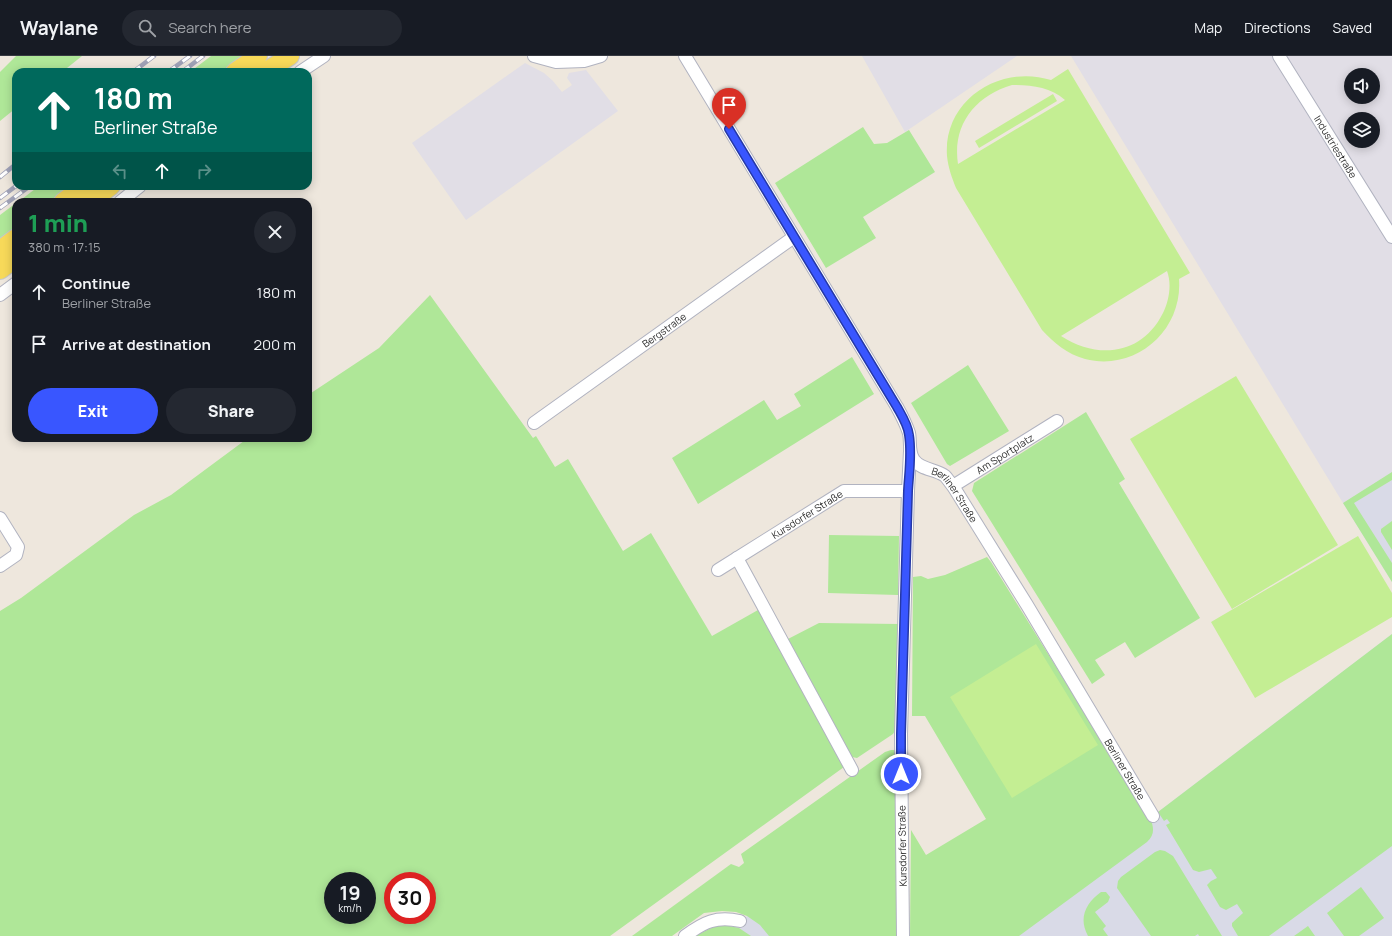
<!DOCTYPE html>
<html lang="en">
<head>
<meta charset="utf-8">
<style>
	:root { --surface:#171b24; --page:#242831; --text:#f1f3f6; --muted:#9ea1a6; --line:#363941; --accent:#3956ff }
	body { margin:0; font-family:Manrope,sans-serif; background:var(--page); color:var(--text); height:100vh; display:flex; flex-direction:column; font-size:15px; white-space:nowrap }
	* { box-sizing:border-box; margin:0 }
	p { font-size:13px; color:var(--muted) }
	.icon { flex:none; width:22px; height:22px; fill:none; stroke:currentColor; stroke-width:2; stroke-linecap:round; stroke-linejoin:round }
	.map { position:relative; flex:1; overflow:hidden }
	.drawer { position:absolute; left:12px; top:142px; width:300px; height:244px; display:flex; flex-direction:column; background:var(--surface); border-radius:12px; box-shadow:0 2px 10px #0003 }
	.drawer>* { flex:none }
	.top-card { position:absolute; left:12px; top:12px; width:300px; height:122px; border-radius:12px; box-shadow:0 2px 10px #0003; background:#00695c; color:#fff; overflow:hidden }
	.tools { position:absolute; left:1344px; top:12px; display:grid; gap:8px }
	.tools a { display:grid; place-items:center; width:36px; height:36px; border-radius:50%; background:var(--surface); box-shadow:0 2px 10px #0003; font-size:20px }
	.speed { position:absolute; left:324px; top:816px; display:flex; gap:8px; font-size:20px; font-weight:700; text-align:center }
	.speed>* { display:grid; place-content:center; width:52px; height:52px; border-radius:50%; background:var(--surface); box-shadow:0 2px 10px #0003; line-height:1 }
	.speed small { font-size:10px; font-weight:400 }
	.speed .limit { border:6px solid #d22; background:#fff; color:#111 }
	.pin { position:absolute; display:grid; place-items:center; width:34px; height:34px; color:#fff; margin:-41px -17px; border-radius:50% 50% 50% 0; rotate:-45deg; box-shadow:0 0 4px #0007 }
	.pin .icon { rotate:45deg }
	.me { position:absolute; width:44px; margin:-22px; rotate:0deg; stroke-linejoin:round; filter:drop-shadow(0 0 3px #0008) }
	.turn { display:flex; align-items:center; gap:14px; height:84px; padding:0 16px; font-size:18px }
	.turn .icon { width:52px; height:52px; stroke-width:2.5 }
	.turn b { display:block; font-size:28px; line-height:34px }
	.lanes { display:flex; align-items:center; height:38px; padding:0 16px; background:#0003; justify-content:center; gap:20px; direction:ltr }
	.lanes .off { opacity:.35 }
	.round { display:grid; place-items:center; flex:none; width:42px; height:42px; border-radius:21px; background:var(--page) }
	.summary { display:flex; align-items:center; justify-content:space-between; height:68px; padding:0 16px }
	h1 { font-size:24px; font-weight:800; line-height:30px; color:#1e9e55 }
	.action { display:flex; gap:8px; margin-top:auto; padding:8px 16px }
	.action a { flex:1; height:46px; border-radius:24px; background:var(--accent); color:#fff; font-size:16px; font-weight:800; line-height:46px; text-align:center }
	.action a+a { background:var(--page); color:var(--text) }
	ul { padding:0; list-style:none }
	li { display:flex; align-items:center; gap:12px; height:52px; padding:0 16px }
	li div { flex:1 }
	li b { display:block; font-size:15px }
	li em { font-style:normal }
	header { display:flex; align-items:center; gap:24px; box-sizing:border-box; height:56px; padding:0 20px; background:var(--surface); border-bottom:1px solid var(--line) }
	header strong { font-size:19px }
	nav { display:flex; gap:22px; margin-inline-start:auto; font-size:14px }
	.search { width:280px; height:36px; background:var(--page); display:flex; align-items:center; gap:10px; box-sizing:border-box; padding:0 14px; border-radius:22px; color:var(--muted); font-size:15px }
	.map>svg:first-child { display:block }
	.industrial { fill:#e1dee6; fill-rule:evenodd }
	.airport { fill:#d9dae7 }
	.green { fill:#afe798; fill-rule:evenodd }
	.pitch { fill:#c4ee93; fill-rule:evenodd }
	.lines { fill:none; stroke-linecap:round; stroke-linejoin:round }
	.street-casing { stroke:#b1b3c0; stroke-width:14 }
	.primary-casing { stroke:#c8c8c8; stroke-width:20 }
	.street { stroke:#fff; stroke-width:12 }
	.primary { stroke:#f7d959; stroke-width:18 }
	.rail-casing { stroke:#a0a2b7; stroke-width:4.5 }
	.rail { stroke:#fff; stroke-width:3; stroke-dasharray:9; stroke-linecap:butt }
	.route-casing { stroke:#2538a6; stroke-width:10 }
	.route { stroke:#3956ff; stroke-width:7 }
	.labels { text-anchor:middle; stroke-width:3; stroke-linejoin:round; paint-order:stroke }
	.street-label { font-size:10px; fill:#2c2c2c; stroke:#fff }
</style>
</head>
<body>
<header>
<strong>Waylane</strong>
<div class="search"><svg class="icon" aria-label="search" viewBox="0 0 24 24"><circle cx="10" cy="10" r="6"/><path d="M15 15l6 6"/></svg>Search here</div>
<nav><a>Map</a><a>Directions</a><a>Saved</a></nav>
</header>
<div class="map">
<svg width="1392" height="880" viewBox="0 0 1392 880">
	<rect width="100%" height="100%" fill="#eee7dd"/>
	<path class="industrial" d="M 862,0 L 1017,0 L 905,76 Z
		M 1071,0 L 1392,0 L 1392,416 L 1343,447 ZM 1351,19 L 1373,19 L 1373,41 L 1351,41 ZM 1351,63 L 1373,63 L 1373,85 L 1351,85 Z
		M 525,7 L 544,17 L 553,25 L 562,36 L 572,29 L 567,22 L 569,17 L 586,14 L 618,55 L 466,164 L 412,87 Z"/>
	<path class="airport" d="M 1392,416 L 1392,526 L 1343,447 Z
		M 1392,578 L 1392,880 L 988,880 L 1158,756 Z
		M 765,848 L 789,880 L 720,880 L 740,865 Z"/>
	<path class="green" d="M 16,0 L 82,0 L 62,16 L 16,16 L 16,52 L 0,65 L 0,16 Z
		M 211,0 L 249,0 L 226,16 L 190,16 Z
		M 863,71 L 874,88 L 887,87 L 909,74 L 935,116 L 863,161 L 876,182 L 826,212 L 775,127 Z
		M 39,130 L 73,130 L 52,146 L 18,146 Z
		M 16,147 L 16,173 L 0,185 L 0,159 Z
		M 430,239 L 533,382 L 536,380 L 555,411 L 568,403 L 623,495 L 651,477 L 712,580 L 758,554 L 844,711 L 610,880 L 0,880 L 0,555 L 21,542 L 134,459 L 171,439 L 248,382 L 308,382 L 308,339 L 379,292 ZM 333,825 L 367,825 L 367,859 L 333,859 ZM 393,825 L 427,825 L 427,859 L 393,859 Z
		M 852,301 L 874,338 L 698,448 L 672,402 L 764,344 L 777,364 L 801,350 L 794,338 Z
		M 968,309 L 1009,375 L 950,410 L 947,408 L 911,347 Z
		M 1086,356 L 1125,423 L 1119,427 L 1200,562 L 1135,602 L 1125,586 L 1095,604 L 1105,619 L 1092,628 L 972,435 L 974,427 Z
		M 1392,416 L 1392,424 L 1354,447 L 1392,507 L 1392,526 L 1343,447 Z
		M 1392,465 L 1392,494 L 1381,476 L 1381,473 Z
		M 829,479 L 899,480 L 898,539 L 828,537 Z
		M 987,501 L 991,506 L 1150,762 C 1154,771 1155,779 1147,786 L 1019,880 L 910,880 L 911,774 L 926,799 L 986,763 L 925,660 L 912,660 L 913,521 L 921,520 L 928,523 L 945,519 Z
		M 819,567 L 900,568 L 898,670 L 893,678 L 857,702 L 852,701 L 786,584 Z
		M 1392,578 L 1392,790 L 1269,880 L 1238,880 L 1232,870 L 1232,867 L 1243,857 L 1237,848 L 1226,854 L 1220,851 L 1207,829 L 1211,825 L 1217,822 L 1211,813 L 1199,816 L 1193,814 L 1166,769 L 1170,767 L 1167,763 L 1164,765 L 1158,756 Z
		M 891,694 L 899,694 L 898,880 L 769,880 L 760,869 L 747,860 L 736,856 L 722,855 L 704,857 L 672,880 L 632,880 L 731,808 L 739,811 L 744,807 L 741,798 L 885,696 Z
		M 1160,794 L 1165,795 L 1173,800 L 1222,880 L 1199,880 L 1198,878 L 1195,880 L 1151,880 L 1117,832 L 1118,825 L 1121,821 L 1155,796 Z
		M 1361,831 L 1384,862 L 1359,880 L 1344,880 L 1327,857 Z
		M 1101,836 L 1106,836 L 1110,841 L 1108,846 L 1095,856 L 1106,870 L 1103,873 L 1108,880 L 1088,880 C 1078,862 1086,847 1101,836 Z
		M 725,869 L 739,872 L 751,880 L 696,880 C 706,874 713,870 725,869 Z
		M 1308,870 L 1315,880 L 1294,880 Z"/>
	<path class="pitch" d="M 1068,13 L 1190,217 L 1179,223 C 1183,275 1135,316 1085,303 C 1067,298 1054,287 1042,274 L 956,132 C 952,122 948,111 947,100 C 943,44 1000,8 1051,24 ZM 1012,29 C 1032,29 1050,31 1065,44 L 958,108 C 952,69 975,40 1012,29 ZM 1167,215 C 1172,228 1169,245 1163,257 C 1142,299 1098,304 1061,280 Z
		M 1053,38 L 1057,45 L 979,92 L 975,85 Z
		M 1236,320 L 1338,489 L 1232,553 L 1130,383 Z
		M 1358,480 L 1392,537 L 1392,561 L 1255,642 L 1211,566 Z
		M 1036,588 L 1098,689 L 1012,742 L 950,641 Z"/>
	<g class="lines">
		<g class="street-casing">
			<g id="street">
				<path d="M 534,0 L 556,6 L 584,5 L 601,0"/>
				<path id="s1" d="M 685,0 L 897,351 C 902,360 906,368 909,377 C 911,386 908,396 914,404 C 921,414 936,413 945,420 C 948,423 950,427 953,430 L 1027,549 L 1153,760"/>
				<path id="s2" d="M 1279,0 L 1392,181"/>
				<path d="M 300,16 L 324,0"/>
				<path d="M 120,146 L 140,130"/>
				<path d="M 0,239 L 16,227"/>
				<path id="s3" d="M 534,367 L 794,181"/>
				<path id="s4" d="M 953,430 L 1057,365"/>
				<path d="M 0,462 L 18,491 L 16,499 L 0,510"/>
				<path d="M 737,502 L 852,714"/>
				<path id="s5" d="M 718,514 L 844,435 L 908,435"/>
				<path d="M 685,880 C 704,866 716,860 740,865"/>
				<path d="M 903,880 L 901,678 L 908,435 L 910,395"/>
			</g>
		</g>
		<g class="primary-casing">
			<path id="primary" d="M 235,16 L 258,0
				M 265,16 L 290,0
				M 63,146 L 84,130
				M 90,146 L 111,130
				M 0,194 L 16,182
				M 0,214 L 16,202"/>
		</g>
		<use href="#street" class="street"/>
		<use href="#primary" class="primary"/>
		<g class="rail-casing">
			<path id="rail" d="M 133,16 L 154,0
				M 168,16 L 190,0
				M 182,16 L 203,0
				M 0,121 L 16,108
				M 0,142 L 16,130
				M 0,152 L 30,130"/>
		</g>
		<use href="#rail" class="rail"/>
	</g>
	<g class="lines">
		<g class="route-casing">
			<path id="route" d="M 729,73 L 897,351 C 902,360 908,369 909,379 C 912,398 909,417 908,435 L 901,678 L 901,718"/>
		</g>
		<use href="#route" class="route"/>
	</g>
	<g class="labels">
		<g class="street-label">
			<text dy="4" stroke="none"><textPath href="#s2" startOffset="107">Industriestraße</textPath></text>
			<text dy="4" stroke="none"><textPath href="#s3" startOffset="160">Bergstraße</textPath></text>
			<text dy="4" stroke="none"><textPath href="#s4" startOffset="61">Am Sportplatz</textPath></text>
			<text dy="4" stroke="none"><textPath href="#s1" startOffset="522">Berliner Straße</textPath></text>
			<text dy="4" stroke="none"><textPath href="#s5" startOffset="105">Kursdorfer Straße</textPath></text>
			<text dy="4" stroke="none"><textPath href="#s1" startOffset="846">Berliner Straße</textPath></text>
			<text transform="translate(902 790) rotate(-91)" y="4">Kursdorfer Straße</text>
		</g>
	</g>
</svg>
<div class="tools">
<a><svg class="icon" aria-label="sound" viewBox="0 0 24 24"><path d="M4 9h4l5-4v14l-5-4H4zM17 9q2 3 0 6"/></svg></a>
<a><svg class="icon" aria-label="layers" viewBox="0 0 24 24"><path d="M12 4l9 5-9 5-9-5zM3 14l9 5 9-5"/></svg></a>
</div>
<div class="speed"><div>19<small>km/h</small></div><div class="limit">30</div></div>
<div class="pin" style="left:729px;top:73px;background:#d93025"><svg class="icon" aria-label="arrive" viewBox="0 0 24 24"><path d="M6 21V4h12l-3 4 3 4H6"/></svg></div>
<svg class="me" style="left:901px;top:718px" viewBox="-20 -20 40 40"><circle r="17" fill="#3956ff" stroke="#fff" stroke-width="3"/><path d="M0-11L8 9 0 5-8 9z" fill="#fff"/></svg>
<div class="top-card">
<div class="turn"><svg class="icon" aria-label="ahead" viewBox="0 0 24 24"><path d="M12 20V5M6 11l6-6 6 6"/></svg><div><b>180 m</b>Berliner Straße</div></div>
<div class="lanes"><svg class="icon off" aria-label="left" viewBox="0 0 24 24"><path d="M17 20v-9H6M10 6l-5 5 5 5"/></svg><svg class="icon" aria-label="ahead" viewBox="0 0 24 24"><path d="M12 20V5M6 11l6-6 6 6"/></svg><svg class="icon off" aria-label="right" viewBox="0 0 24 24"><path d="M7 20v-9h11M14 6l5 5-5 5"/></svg></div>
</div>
<section class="drawer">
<div class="summary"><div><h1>1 min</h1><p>380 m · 17:15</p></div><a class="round"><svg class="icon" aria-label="close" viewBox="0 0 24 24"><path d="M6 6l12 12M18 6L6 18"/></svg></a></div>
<ul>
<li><svg class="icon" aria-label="ahead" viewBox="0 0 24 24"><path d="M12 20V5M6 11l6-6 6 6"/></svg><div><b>Continue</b><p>Berliner Straße</p></div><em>180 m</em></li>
<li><svg class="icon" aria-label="arrive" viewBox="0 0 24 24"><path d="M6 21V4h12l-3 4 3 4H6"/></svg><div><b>Arrive at destination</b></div><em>200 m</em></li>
</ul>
<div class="action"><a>Exit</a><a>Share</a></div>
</section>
</div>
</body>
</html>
